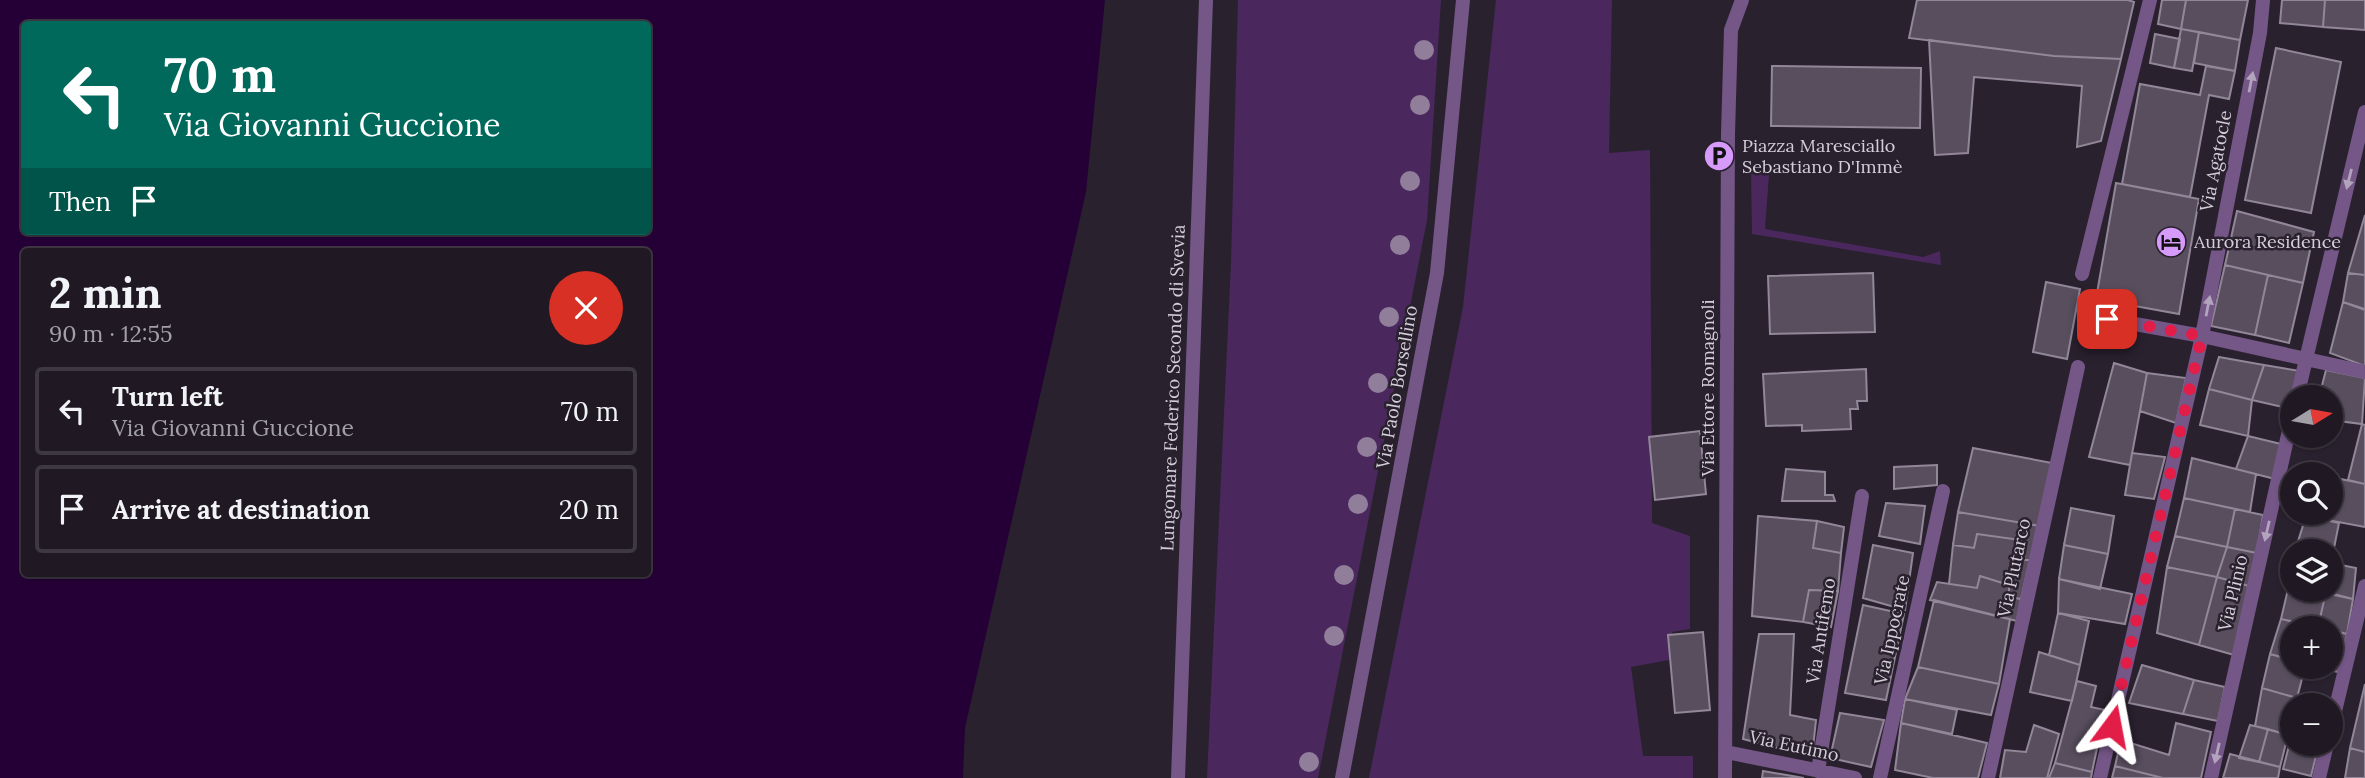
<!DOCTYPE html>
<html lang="en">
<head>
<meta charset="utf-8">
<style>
	:root { --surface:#201923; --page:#2d2630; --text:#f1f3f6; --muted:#a2a0a6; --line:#3d3841 }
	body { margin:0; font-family:Lora,serif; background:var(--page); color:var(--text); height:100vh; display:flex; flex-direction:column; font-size:26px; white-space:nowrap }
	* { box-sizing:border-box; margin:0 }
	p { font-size:23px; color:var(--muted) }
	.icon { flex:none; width:38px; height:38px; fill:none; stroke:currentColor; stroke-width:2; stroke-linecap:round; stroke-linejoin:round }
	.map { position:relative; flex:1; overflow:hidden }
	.details { position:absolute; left:21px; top:248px; width:630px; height:329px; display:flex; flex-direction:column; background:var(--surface); border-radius:7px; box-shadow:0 2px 5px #0004,0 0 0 2px var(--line) }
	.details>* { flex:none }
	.banner { position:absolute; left:21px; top:21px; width:630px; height:214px; border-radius:7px; box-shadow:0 2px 5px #0004,0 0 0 2px var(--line); background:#00695c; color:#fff; overflow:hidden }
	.needle { width:46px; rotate:79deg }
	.buttons { position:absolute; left:2280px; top:385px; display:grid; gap:14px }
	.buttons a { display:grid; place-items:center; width:63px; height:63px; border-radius:50%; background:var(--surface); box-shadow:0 2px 5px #0004,0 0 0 2px var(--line); font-size:35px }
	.pin { position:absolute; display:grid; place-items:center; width:60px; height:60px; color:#fff; margin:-30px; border-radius:14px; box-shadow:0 4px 10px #0006 }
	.me { position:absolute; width:77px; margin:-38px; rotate:13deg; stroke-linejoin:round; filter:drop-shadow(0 0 5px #0008) }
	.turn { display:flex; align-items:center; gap:24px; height:147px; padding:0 28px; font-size:32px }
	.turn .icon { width:91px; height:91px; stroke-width:2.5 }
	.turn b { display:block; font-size:49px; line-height:60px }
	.then { display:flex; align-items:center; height:66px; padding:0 28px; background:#0003; gap:14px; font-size:26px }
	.round { display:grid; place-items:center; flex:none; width:74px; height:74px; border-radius:37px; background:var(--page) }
	.overview { display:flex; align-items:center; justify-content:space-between; height:119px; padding:0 28px }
	h1 { font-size:42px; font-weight:700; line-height:52px }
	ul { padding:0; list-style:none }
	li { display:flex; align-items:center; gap:21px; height:88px; margin:0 14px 10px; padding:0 14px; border:4px solid var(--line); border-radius:7px }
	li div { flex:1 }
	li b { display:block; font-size:26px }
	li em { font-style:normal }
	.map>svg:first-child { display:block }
	.green { fill:#4a285d }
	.water { fill:#250037; fill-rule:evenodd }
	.building { fill:#584e5e; stroke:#928799; stroke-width:2 }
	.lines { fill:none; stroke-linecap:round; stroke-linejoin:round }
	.minor { stroke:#745687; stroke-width:14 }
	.tertiary { stroke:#745687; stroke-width:14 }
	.tree { fill:#907e9b }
	.oneway { fill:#b2a4bc }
	.route { stroke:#e11d48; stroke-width:12; stroke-dasharray:0 21.6 }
	.labels { text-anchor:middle; stroke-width:5; stroke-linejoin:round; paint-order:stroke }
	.poi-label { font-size:18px; fill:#d4ced8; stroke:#2a212f; text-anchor:start }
	.street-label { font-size:18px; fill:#d4ced8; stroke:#2a212f }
</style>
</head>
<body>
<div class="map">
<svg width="2365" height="778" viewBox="0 0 2365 778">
	<rect width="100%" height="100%" fill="#2a212f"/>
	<path class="green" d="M 1238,0 L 1441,0 L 1427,220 L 1318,778 L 1207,778 L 1231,263 Z
		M 1496,0 L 1612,0 L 1609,153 L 1650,150 L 1652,523 L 1690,536 L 1690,629 L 1672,632 L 1674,659 L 1631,667 L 1643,756 L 1693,756 L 1693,778 L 1369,778 L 1463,307 Z
		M 1751,172 L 1769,175 L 1765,229 L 1923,257 L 1940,251 L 1941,265 L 1752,234 Z"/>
	<path class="water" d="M 0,0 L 1105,0 L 1086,192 L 965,728 L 963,778 L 0,778 ZM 24,24 L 648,24 L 648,231 L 24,231 ZM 24,252 L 648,252 L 648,574 L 24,574 Z"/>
	<path class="building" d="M 1917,0 L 2128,0 L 2134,2 L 2121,59 L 2054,56 L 1909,38 Z
		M 2162,0 L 2186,0 L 2181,29 L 2158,24 Z
		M 2186,0 L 2248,0 L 2240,40 L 2181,29 Z
		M 2282,0 L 2325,0 L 2323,27 L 2280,23 Z
		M 2325,0 L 2365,0 L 2365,30 L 2323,27 Z
		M 2181,29 L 2199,32 L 2192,71 L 2174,68 Z
		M 2199,32 L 2240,40 L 2235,71 L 2194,63 Z
		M 2155,34 L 2180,39 L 2174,68 L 2150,63 Z
		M 1929,40 L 2054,56 L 2121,59 L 2101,141 L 2077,147 L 2082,86 L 1974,77 L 1968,153 L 1935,155 Z
		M 2276,48 L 2341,62 L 2311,213 L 2245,200 Z
		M 1772,66 L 1921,68 L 1920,128 L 1771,126 Z
		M 2206,66 L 2235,71 L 2229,99 L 2209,95 L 2190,197 L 2122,184 L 2140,84 L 2200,95 Z
		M 2116,183 L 2199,199 L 2179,314 L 2096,299 Z
		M 2237,211 L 2314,232 L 2303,283 L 2225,265 Z
		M 2365,215 L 2365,275 L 2348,273 Z
		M 2225,265 L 2268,275 L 2255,335 L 2211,326 Z
		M 1873,273 L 1875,332 L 1770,334 L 1768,276 Z
		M 2348,273 L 2365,275 L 2365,309 L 2343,302 Z
		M 2268,275 L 2303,283 L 2289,343 L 2255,335 Z
		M 2046,282 L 2080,289 L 2067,359 L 2033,352 Z
		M 2343,302 L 2365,310 L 2365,366 L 2330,353 Z
		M 2219,357 L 2264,365 L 2252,400 L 2209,389 Z
		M 2114,363 L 2147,373 L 2130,465 L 2089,457 Z
		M 2264,365 L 2300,371 L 2291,409 L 2252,400 Z
		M 1866,369 L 1867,401 L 1857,401 L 1858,409 L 1850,409 L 1851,429 L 1802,431 L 1802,425 L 1766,426 L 1763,374 Z
		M 2326,370 L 2365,378 L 2362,424 L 2331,420 L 2331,397 L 2319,397 Z
		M 2147,373 L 2186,378 L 2176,423 L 2140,411 Z
		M 2209,389 L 2252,400 L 2248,436 L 2200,425 Z
		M 2362,424 L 2365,425 L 2365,484 L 2348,480 Z
		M 1700,431 L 1706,494 L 1655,500 L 1649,437 Z
		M 2248,436 L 2285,445 L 2275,479 L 2236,469 Z
		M 1973,448 L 2052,463 L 2040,526 L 1958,512 Z
		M 2132,453 L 2165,457 L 2154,499 L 2125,495 Z
		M 2192,458 L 2256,474 L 2250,512 L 2184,498 Z
		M 1937,465 L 1937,485 L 1894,489 L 1894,467 Z
		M 1786,469 L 1825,472 L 1825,495 L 1833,495 L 1835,501 L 1782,501 Z
		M 2331,477 L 2365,484 L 2365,527 L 2306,516 L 2306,513 L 2331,513 Z
		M 2184,498 L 2235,509 L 2227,547 L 2175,536 Z
		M 1886,503 L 1925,506 L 1920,544 L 1879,536 Z
		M 2071,508 L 2114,516 L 2108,554 L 2064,545 Z
		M 2235,509 L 2263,515 L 2257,553 L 2227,547 Z
		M 1958,512 L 2040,526 L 2030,560 L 2021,560 L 2021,540 L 1977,534 L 1974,548 L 1953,545 Z
		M 1758,516 L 1817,521 L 1813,548 L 1841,553 L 1838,591 L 1809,590 L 1803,622 L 1752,616 Z
		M 2306,516 L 2339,523 L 2331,563 L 2331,551 L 2295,551 Z
		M 1817,521 L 1844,527 L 1841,553 L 1813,548 Z
		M 1977,534 L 2021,540 L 2021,560 L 2030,560 L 2021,599 L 2009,597 L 2009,585 L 1980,576 L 1977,588 L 1949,584 L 1953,545 L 1974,548 Z
		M 2175,536 L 2227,547 L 2217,577 L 2167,567 Z
		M 1873,545 L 1913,553 L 1905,610 L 1863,598 Z
		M 2064,545 L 2108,554 L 2100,589 L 2059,579 Z
		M 2227,547 L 2257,553 L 2249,586 L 2217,577 Z
		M 2331,563 L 2356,568 L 2353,599 L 2311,590 L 2331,590 Z
		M 2167,567 L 2217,577 L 2199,645 L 2157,633 Z
		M 1980,576 L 2009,585 L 2009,597 L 2021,599 L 2017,621 L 1930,600 L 1937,582 L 1977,588 Z
		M 2217,577 L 2249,586 L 2234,655 L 2199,645 Z
		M 2059,579 L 2132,594 L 2125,624 L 2058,613 Z
		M 2289,585 L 2292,585 L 2292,590 L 2326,592 L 2318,627 L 2281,619 Z
		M 1809,590 L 1838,591 L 1831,627 L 1803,622 Z
		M 2326,592 L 2353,599 L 2347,634 L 2318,627 Z
		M 1934,600 L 2010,619 L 1999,684 L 1918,667 Z
		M 1863,605 L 1904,614 L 1886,700 L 1845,693 Z
		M 2058,613 L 2089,621 L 2080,665 L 2049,655 Z
		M 2281,619 L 2321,628 L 2292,628 L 2292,660 L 2270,654 Z
		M 2331,630 L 2347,634 L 2338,672 L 2317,667 L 2331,667 Z
		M 1703,632 L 1710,710 L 1675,713 L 1668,635 Z
		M 1759,634 L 1794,634 L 1790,715 L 1816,720 L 1812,757 L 1743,739 Z
		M 2039,652 L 2080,665 L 2072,701 L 2030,692 Z
		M 2270,654 L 2292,660 L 2292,667 L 2305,667 L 2297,698 L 2262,688 Z
		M 2142,665 L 2194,680 L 2183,714 L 2129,703 Z
		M 1918,667 L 1999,684 L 1991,715 L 1905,699 Z
		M 2194,680 L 2225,687 L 2218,721 L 2183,714 Z
		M 2077,681 L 2096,686 L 2091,707 L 2105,710 L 2092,772 L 2055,763 Z
		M 2365,684 L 2365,752 L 2350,748 Z
		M 2262,688 L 2297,698 L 2296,705 L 2292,705 L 2288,735 L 2255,726 Z
		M 2302,697 L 2329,704 L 2328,705 L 2300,705 Z
		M 1905,699 L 1957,710 L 1952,734 L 1901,723 Z
		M 1840,713 L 1884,720 L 1871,767 L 1830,758 Z
		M 1901,723 L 1987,743 L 1978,778 L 1933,778 L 1895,770 Z
		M 2176,723 L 2211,732 L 2201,778 L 2163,778 L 2115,766 L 2121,740 L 2169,755 Z
		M 2034,725 L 2059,734 L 2047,778 L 2000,778 L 2005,750 L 2026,752 Z
		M 2250,725 L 2268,729 L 2259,762 L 2239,758 Z
		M 2268,729 L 2288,735 L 2280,767 L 2259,762 Z
		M 2292,734 L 2292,744 L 2319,744 L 2311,776 L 2283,769 Z
		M 2350,748 L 2365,752 L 2365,778 L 2345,778 Z
		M 2230,754 L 2280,767 L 2278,778 L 2223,778 Z
		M 2055,763 L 2092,772 L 2091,778 L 2049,778 Z
		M 2115,766 L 2163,778 L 2112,778 Z
		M 1763,771 L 1804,778 L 1762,778 Z"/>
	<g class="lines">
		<path class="minor" d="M 2082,274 L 2150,0
			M 2107,319 L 2202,336 L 2365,372
			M 2297,397 L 2365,112
			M 2331,728 L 2365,586
			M 1726,752 L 1855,778
			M 1818,771 L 1862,496
			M 1342,778 L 1437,273 L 1463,0
			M 1725,778 L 1728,134 L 1731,30 L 1742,0
			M 1880,778 L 1943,491
			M 1988,778 L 2078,367
			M 2100,778 L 2202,336 L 2260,33 L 2263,0
			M 2211,778 L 2292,417
			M 2319,778 L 2327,744"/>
		<path class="tertiary" d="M 1178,778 L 1206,0"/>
	</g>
	<g class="tree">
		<circle cx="1424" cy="50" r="10"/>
		<circle cx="1420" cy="105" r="10"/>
		<circle cx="1410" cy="181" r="10"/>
		<circle cx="1400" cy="245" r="10"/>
		<circle cx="1389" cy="317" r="10"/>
		<circle cx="1378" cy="383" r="10"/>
		<circle cx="1367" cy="447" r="10"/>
		<circle cx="1358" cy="504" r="10"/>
		<circle cx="1344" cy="575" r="10"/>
		<circle cx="1334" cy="636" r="10"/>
		<circle cx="1309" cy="762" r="10"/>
	</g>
	<defs><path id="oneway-solid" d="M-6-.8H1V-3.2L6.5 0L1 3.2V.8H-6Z" transform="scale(1.75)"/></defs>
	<g class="oneway">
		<use href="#oneway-solid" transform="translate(2251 82) rotate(-79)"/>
		<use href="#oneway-solid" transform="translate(2349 179) rotate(104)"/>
		<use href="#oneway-solid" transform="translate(2208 306) rotate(-79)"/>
		<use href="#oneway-solid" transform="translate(2267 531) rotate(103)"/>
		<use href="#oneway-solid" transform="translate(2217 753) rotate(103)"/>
	</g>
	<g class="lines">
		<path class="route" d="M 2107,319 L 2202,336 L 2112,726"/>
	</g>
	<defs>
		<g id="parking-disc" transform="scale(1.575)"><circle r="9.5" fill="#d69bfa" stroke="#2a212f"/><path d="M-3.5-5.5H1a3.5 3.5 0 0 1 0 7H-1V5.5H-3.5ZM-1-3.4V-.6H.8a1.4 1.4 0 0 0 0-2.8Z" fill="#111"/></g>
		<g id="hotel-disc" transform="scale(1.575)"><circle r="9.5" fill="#d69bfa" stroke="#2a212f"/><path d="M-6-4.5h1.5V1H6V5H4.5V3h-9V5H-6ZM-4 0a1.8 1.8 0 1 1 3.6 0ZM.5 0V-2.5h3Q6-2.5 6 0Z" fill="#111"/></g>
	</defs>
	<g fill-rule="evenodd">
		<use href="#parking-disc" x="1719" y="156"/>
		<use href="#hotel-disc" x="2171" y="242"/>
	</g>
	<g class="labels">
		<g class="poi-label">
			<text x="1742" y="152">Piazza Maresciallo<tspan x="1742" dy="21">Sebastiano D'Immè</tspan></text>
			<text x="2194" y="248">Aurora Residence</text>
		</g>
		<g class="street-label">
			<text transform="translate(2216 161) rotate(-79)" y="6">Via Agatocle</text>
			<text transform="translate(1397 387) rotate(-80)" y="6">Via Paolo Borsellino</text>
			<text transform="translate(1173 388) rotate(-88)" y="6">Lungomare Federico Secondo di Svevia</text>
			<text transform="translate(1708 388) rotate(-90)" y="6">Via Ettore Romagnoli</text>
			<text transform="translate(2014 568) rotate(-78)" y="6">Via Plutarco</text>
			<text transform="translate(2233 593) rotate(-77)" y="6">Via Plinio</text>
			<text transform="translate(1892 630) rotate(-78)" y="6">Via Ippocrate</text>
			<text transform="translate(1821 631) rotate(-81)" y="6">Via Antifemo</text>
			<text transform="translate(1794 746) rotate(12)" y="6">Via Eutimo</text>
		</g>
	</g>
</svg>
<div class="buttons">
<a><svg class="needle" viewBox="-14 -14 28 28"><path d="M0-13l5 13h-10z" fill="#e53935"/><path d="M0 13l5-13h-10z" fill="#a2a0a6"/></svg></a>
<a><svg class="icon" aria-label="search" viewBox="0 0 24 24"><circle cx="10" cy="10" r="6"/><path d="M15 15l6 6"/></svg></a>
<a><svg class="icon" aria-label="layers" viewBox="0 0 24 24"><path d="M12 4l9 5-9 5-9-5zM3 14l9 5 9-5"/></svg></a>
<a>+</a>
<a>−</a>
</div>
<div class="pin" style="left:2107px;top:319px;background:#d93025"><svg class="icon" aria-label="arrive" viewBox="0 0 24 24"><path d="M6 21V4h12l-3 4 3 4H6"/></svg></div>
<svg class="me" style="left:2112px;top:726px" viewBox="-20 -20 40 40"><path d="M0-17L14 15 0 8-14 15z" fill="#e11d48" stroke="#fff" stroke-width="4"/></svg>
<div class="banner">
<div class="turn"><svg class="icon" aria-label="left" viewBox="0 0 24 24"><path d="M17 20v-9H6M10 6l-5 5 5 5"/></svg><div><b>70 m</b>Via Giovanni Guccione</div></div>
<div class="then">Then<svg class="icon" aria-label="arrive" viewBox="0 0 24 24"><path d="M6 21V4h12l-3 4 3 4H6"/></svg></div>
</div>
<section class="details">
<div class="overview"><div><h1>2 min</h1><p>90 m · 12:55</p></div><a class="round" style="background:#d93025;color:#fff"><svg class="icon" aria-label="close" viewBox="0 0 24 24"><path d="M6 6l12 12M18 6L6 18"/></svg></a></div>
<ul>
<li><svg class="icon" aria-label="left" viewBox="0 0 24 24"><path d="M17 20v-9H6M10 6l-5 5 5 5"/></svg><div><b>Turn left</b><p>Via Giovanni Guccione</p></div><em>70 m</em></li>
<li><svg class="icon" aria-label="arrive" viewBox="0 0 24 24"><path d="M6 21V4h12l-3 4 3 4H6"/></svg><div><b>Arrive at destination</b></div><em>20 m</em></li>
</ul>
</section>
</div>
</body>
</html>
